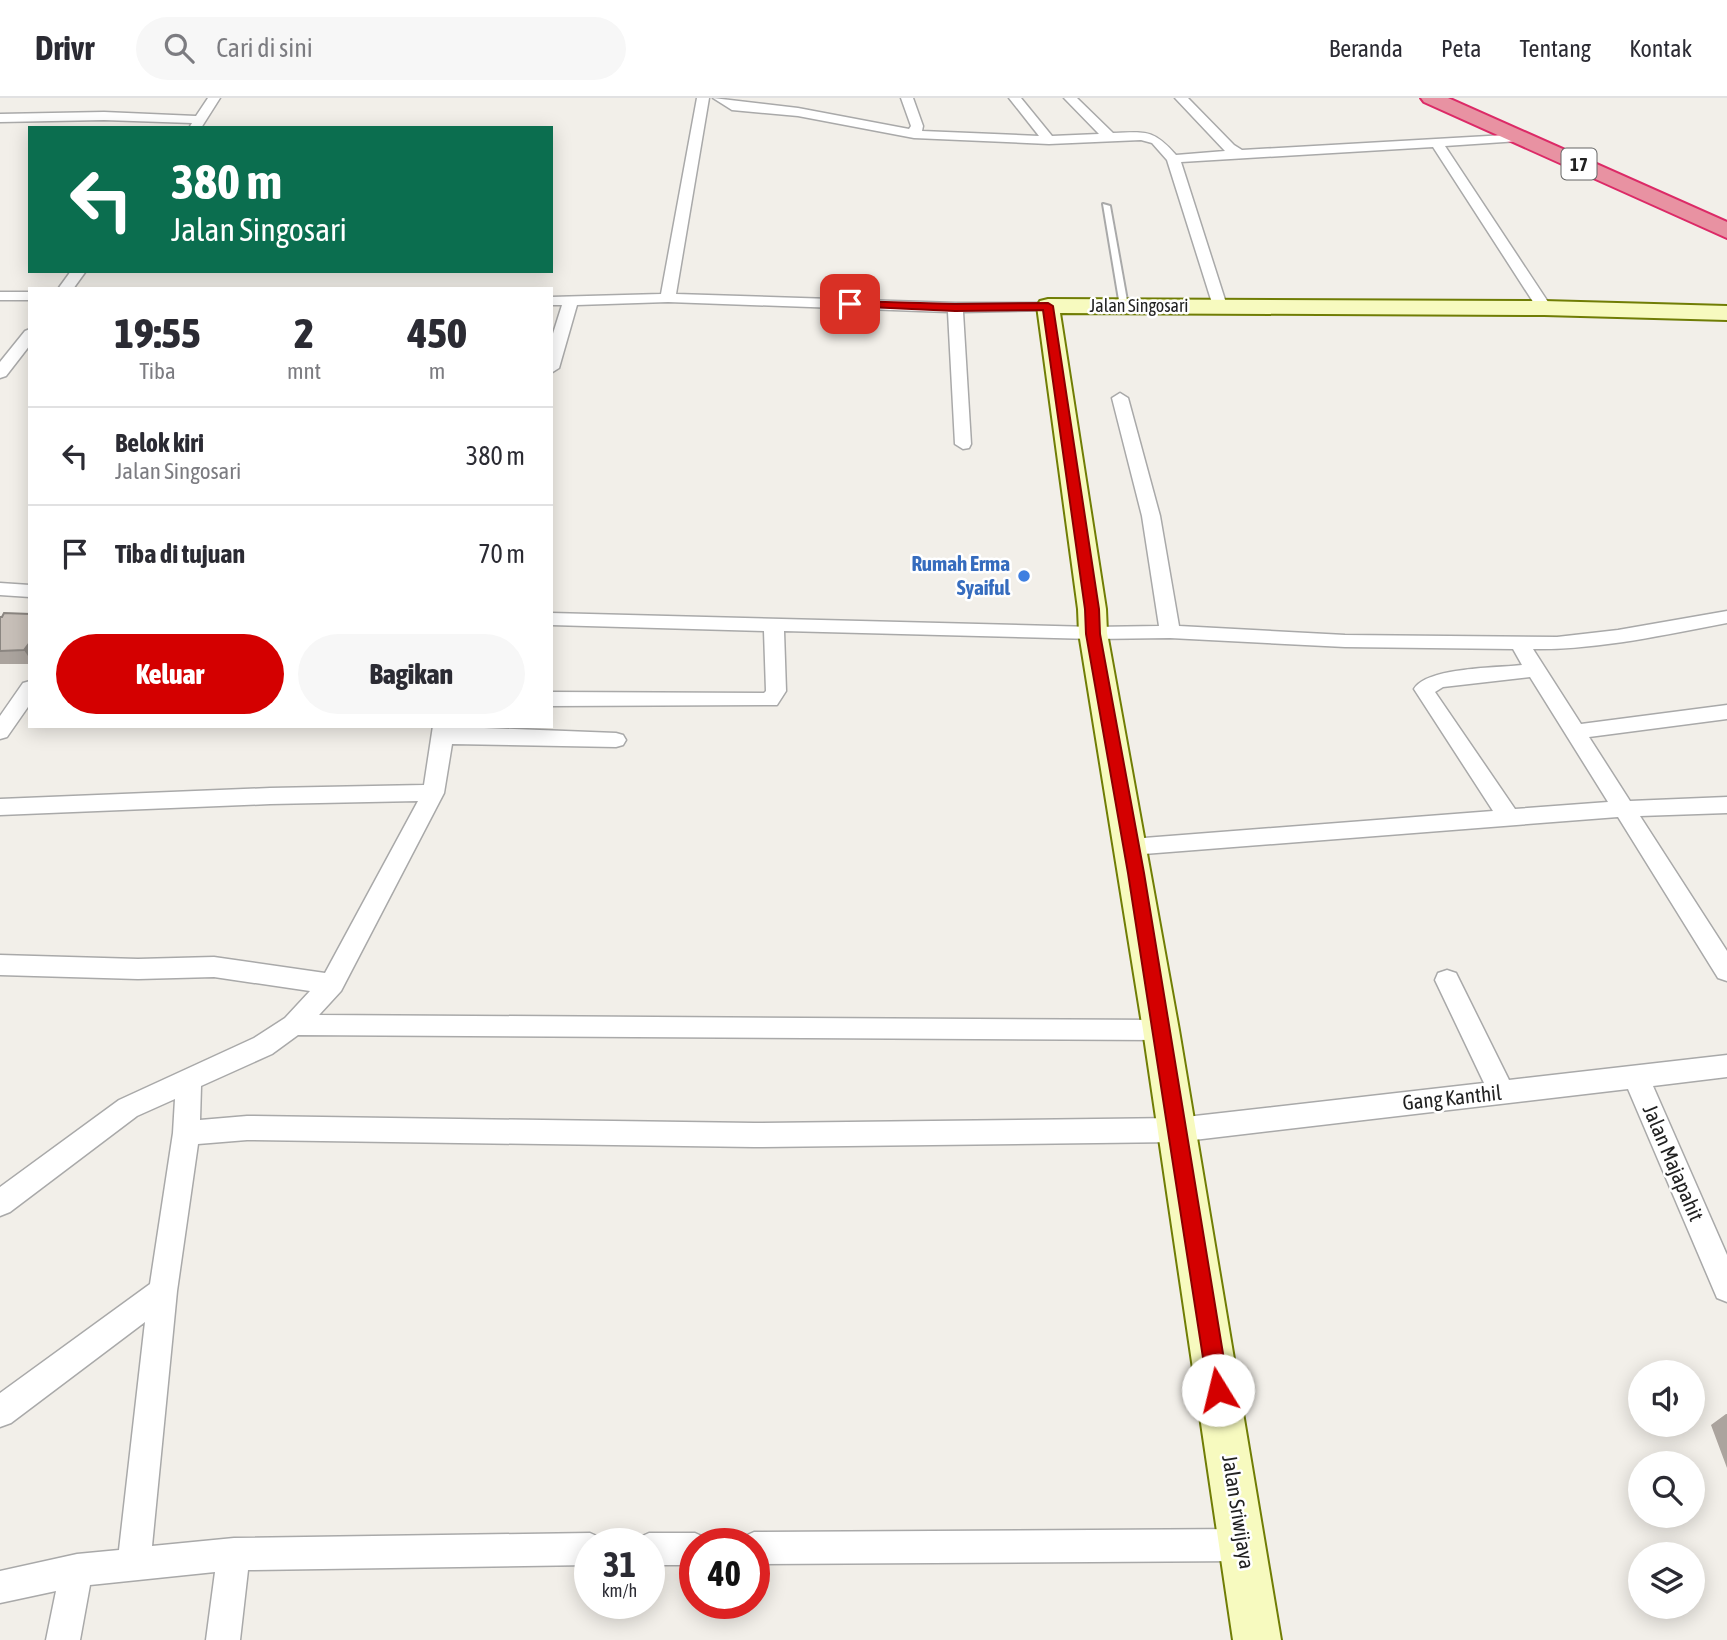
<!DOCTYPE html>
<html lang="id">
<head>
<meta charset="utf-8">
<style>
	:root { --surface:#fff; --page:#f7f7f7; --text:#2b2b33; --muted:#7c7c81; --line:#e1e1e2; --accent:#d40000 }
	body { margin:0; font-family:"Asap Condensed",sans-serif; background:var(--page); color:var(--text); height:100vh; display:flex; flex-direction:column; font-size:26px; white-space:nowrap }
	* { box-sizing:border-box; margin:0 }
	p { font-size:23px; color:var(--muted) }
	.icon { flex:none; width:38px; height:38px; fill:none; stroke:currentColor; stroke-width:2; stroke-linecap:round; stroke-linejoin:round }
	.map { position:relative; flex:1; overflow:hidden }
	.side { position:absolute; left:28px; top:189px; width:525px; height:441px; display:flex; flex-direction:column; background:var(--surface); border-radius:0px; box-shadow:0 4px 18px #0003 }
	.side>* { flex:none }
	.top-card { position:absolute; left:28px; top:28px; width:525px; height:147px; border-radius:0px; box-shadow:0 4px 18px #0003; background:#0b6e4f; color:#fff; overflow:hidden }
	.buttons { position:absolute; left:1628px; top:1262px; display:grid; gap:14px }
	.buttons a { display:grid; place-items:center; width:77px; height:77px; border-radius:50%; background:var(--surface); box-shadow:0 4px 18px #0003; font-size:35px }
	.speed { position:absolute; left:574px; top:1430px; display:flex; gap:14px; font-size:35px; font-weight:700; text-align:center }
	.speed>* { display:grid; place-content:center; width:91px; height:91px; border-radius:50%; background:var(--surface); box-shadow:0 4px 18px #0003; line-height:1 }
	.speed small { font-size:18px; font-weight:400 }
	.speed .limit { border:10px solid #d22; background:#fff; color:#111 }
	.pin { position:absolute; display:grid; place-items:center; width:60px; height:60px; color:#fff; margin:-30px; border-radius:14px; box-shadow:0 4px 10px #0006 }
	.me { position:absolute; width:77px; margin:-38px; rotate:351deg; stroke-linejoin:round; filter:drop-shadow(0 0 5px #0008) }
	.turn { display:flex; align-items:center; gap:24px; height:147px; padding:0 28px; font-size:32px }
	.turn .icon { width:91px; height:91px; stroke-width:2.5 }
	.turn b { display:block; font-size:49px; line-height:60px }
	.eta { display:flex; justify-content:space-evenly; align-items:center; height:119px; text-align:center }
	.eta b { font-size:42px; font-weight:800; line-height:49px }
	.action { display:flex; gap:14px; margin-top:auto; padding:14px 28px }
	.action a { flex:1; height:80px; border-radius:42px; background:var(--accent); color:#fff; font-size:28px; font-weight:800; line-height:80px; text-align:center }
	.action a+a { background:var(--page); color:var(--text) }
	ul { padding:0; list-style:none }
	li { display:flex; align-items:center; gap:21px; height:98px; padding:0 28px; border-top:2px solid var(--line) }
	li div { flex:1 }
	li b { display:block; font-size:26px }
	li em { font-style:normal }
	header { display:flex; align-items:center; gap:42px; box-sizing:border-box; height:98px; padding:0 35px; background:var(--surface); border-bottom:2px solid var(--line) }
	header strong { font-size:33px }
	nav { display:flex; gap:38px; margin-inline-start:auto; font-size:24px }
	.search { width:490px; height:63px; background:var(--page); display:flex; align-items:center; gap:18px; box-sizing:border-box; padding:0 24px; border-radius:38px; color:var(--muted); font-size:26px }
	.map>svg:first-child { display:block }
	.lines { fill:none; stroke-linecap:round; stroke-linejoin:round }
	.lane-casing { stroke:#a9a9a9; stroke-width:4 }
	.street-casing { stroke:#a9a9a9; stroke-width:3 }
	.secondary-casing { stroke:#707d05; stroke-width:4 }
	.highway-casing { stroke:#dc2a67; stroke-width:4 }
	.lane { fill:#fff; fill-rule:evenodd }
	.street { fill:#fff; fill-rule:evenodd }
	.secondary { fill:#f7fabf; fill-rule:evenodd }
	.highway { fill:#e892a2; fill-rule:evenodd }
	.wall { fill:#aba49e }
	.shaded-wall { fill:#8b8681 }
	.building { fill:#c7bfb8; stroke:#8b8681; stroke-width:2 }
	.route { fill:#d40000; stroke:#8a0000; stroke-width:2 }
	.shop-dot { fill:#3f7fe0; stroke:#fff; stroke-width:2.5 }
	.labels { text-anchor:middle; stroke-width:5; stroke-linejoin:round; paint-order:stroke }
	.far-street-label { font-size:18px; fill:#222; stroke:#fff }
	.shield { fill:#fff; stroke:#646464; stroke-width:2 }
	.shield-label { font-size:19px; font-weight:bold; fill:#222 }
	.shop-label { font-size:21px; font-weight:bold; fill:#366cbe; stroke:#fff; text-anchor:end }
	.street-label { font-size:21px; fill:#222; stroke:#fff }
</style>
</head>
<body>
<header>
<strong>Drivr</strong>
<div class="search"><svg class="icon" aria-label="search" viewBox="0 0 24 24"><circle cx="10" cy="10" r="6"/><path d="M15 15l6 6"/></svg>Cari di sini</div>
<nav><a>Beranda</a><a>Peta</a><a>Tentang</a><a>Kontak</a></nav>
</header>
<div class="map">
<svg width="1727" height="1542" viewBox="0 0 1727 1542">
	<rect width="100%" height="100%" fill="#f2efe9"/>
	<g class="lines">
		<g class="lane-casing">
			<path id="lane" d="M 1103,106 L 1110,108 L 1128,208 L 1124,210 L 1120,208 Z"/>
		</g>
		<g class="street-casing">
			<path id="street" d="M 208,0 L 220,0 L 201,30 L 189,30 L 192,25 L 104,22 L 0,24 L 0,16 L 104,14 L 196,18 Z
				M 697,0 L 709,0 L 676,196 L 955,205 L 1053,205 L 1055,208 L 1048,212 L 963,214 L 971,346 L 969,350 L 963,351 L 955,346 L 948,214 L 668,204 L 577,207 L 559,270 L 551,275 L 551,242 L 562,207 L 551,207 L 551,199 L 661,196 Z
				M 713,0 L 798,10 L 909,31 L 911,28 L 901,0 L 913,0 L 923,28 L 922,33 L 1039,38 L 1009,0 L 1021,0 L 1052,38 L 1099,36 L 1064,0 L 1077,0 L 1113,35 C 1146,34 1153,31 1176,57 L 1225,53 L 1175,0 L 1188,0 L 1234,47 L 1242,52 L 1523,36 L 1525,39 L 1519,43 L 1445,48 L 1552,210 L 1549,213 L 1539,213 L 1433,49 L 1181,64 L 1227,208 L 1220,212 L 1213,208 L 1167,62 L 1152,45 L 1141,42 L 1049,46 L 914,40 L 798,18 L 732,12 Z
				M 71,173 L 86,173 L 73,191 L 58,191 Z
				M 0,194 L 30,194 L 30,202 L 0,202 Z
				M 30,231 L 30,247 L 6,278 L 0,280 L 0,264 L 25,233 Z
				M 1120,295 L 1128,300 L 1160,418 L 1179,528 L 1345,537 L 1557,539 L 1618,532 L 1727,513 L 1727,525 C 1663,537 1598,552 1533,551 L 1581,626 L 1727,607 L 1727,621 L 1589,639 L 1630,703 L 1727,699 L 1727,715 L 1640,718 L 1727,853 L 1727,883 L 1718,880 L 1618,719 L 1131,757 L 1123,755 L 1120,749 L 1123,743 L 1131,741 L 1493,713 L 1414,591 C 1427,569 1498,570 1522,567 L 1513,551 L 1345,549 L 1170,540 L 1093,541 L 784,533 L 786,593 L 777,607 L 551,608 L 551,594 L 764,595 L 766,593 L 764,533 L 551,527 L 551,515 L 1093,529 L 1159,528 L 1142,418 L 1112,300 ZM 1530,579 L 1608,704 L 1515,711 L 1435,594 L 1443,589 Z
				M 0,485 L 30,487 L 30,499 L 0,497 Z
				M 30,583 L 30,606 L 7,639 L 0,641 L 0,618 L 23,585 Z
				M 433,628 L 616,635 L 623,637 L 626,642 L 623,647 L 616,649 L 452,646 L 444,695 L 341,893 L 319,917 L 1161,922 L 1170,925 L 1173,932 L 1170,939 L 1161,942 L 298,937 L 272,956 L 201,988 L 200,1022 L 247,1018 L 754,1025 L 1177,1020 L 1484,985 L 1435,882 L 1438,875 L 1447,872 L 1456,875 L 1509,982 L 1727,957 L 1727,979 L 1653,988 L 1727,1157 L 1727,1204 L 1717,1200 L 1628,991 L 1177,1044 L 754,1049 L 247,1042 L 198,1046 L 177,1193 L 152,1448 L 234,1440 L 590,1435 L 601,1440 L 604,1446 L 590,1446 L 590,1467 L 248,1472 L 240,1542 L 206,1542 L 215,1474 L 90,1487 L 80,1542 L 46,1542 L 56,1493 L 0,1505 L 0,1473 L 77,1456 L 119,1452 L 145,1224 L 11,1325 L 0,1329 L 0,1295 L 150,1186 L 173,1035 L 175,1001 L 137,1018 L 10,1114 L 0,1118 L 0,1089 L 119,1002 L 254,940 L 285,920 L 310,893 L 214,879 L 138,881 L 0,877 L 0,857 L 138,861 L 214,859 L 325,875 L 418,703 L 270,706 L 0,717 L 0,701 L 270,690 L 424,687 Z
				M 1243,1431 L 1254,1436 L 1259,1447 L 1254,1458 L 1243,1463 L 754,1466 L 754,1446 L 740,1446 L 743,1439 L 754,1434 Z
				M 649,1435 L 695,1435 L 706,1440 L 709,1446 L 695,1446 L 695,1467 L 649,1467 L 649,1446 L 635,1446 L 638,1440 Z"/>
		</g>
		<g class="secondary-casing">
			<path id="secondary" d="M 1048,201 L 1544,203 L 1727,208 L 1727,222 L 1544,217 L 1060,215 L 1106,511 L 1107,535 L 1179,932 L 1281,1542 L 1233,1542 L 1143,932 L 1079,535 L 1078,511 L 1037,208 L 1040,203 Z"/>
		</g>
		<g class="highway-casing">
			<path id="highway" d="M 1421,0 L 1448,0 L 1727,124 L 1727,140 L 1424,4 Z"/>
		</g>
		<use href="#lane" class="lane"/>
		<use href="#street" class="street"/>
		<use href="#secondary" class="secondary"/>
		<use href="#highway" class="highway"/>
	</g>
	<path class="wall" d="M 30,516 L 30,566 L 0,566 L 0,519 Z
		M 1726,1316 L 1727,1316 L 1727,1370 L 1711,1327 Z"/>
	<path class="shaded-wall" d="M 30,544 L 30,561 L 24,552 Z"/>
	<path class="building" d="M 4,515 L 30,516 L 30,544 L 24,552 L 0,553 L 0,519 L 2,519 Z"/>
	<path class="route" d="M 850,203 L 955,206 L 1048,205 L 1053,208 L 1099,511 L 1100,536 L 1144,775 L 1229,1292 L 1226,1299 L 1218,1302 L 1211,1299 L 1208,1292 L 1128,775 L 1086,536 L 1085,511 L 1043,212 L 955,213 L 847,208 L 845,206 Z"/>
	<circle class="shop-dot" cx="1024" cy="478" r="7"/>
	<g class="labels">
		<g class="far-street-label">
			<text x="1139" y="214">Jalan Singosari</text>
		</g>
		<rect class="shield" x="1561.5" y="50.5" width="35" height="31" rx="5"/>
		<g class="shield-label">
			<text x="1579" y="73">17</text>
		</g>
		<g class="shop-label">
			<text x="1010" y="473">Rumah Erma<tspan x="1010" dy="24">Syaiful</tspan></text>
		</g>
		<g class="street-label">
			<text transform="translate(1452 1000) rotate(-6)" y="7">Gang Kanthil</text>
			<text transform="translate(1673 1065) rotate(67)" y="7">Jalan Majapahit</text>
			<text transform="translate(1238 1414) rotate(81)" y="7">Jalan Sriwijaya</text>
		</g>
	</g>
</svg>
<div class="buttons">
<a><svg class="icon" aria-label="sound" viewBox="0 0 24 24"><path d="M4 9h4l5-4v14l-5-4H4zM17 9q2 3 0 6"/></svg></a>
<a><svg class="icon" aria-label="search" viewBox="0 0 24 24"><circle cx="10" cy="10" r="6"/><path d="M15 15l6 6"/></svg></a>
<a><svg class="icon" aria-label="layers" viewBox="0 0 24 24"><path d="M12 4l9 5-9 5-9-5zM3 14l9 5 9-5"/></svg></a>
</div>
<div class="speed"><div>31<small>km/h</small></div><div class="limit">40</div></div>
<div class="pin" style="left:850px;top:206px;background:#d93025"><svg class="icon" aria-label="arrive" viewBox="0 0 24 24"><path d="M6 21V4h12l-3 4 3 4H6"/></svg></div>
<svg class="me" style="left:1218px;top:1292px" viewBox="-20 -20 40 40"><circle r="19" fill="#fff"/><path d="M0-13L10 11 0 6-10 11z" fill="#d40000"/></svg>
<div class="top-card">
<div class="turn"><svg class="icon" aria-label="left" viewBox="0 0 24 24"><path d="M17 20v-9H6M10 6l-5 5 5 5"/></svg><div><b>380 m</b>Jalan Singosari</div></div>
</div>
<section class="side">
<div class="eta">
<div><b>19:55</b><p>Tiba</p></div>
<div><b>2</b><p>mnt</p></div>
<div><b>450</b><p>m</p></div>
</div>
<ul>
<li><svg class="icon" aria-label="left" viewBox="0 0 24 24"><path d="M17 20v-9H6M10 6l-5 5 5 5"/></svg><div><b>Belok kiri</b><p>Jalan Singosari</p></div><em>380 m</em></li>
<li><svg class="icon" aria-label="arrive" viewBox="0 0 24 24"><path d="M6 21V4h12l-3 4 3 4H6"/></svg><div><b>Tiba di tujuan</b></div><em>70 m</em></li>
</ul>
<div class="action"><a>Keluar</a><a>Bagikan</a></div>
</section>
</div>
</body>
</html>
